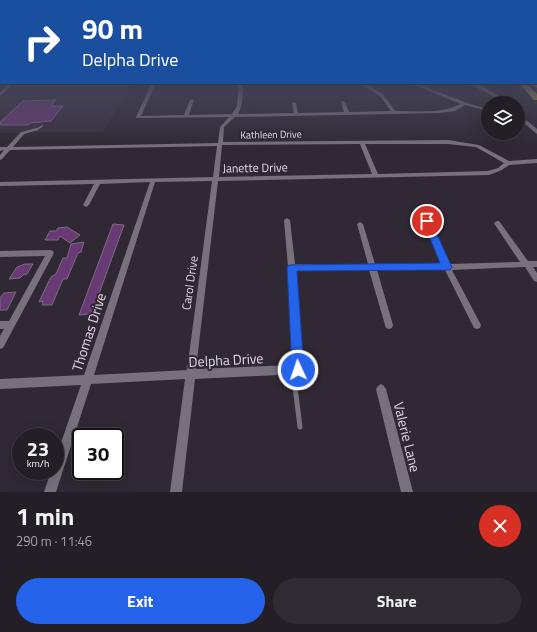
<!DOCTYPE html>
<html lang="en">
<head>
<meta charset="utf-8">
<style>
	:root { --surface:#241e27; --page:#302b33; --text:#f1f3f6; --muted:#a3a2a7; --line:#413c44; --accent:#2563eb }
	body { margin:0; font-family:"Titillium Web",sans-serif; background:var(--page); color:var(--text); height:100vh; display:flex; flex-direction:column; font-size:15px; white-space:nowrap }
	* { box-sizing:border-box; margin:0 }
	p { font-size:13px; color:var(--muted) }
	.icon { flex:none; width:22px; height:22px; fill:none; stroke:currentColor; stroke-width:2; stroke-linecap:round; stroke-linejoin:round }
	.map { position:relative; height:492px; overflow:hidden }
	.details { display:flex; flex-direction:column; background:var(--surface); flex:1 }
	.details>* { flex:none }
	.hud { position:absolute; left:0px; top:0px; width:537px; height:84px; box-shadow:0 4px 16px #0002,0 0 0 1px var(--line); background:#1a4fa0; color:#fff; overflow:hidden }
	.buttons { position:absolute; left:481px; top:96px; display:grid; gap:8px }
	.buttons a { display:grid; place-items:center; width:44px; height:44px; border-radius:50%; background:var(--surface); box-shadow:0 4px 16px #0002,0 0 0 1px var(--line); font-size:20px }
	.speed { position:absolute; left:12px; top:428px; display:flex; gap:8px; font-size:20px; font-weight:700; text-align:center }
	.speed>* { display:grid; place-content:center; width:52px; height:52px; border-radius:50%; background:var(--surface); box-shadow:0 4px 16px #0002,0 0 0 1px var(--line); line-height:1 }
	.speed small { font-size:10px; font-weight:400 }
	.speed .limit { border:2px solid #111; border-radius:6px; background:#fff; color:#111 }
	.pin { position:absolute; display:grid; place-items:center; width:34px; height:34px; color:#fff; margin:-17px; border:2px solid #fff; border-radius:50%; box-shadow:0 1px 4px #0007 }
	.me { position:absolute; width:44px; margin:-22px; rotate:357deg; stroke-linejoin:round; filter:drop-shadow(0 0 3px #0008) }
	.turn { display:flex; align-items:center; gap:14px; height:84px; padding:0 16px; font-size:18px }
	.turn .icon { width:52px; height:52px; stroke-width:2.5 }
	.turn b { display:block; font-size:28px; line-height:34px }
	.round { display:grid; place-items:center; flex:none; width:42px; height:42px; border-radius:21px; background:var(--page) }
	.summary { display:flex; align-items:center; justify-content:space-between; height:68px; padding:0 16px }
	h1 { font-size:24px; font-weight:700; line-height:30px }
	.action { display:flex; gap:8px; margin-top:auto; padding:8px 16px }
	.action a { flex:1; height:46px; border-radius:24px; background:var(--accent); color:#fff; font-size:16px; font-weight:700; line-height:46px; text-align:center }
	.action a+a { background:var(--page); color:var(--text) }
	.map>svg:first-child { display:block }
	.built { fill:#392e40 }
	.building { fill:#693a76; stroke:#796f7c }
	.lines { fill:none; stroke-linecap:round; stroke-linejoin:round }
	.service-far2 { stroke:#79707e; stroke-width:2 }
	.service-far1 { stroke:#79707e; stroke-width:2.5 }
	.service { stroke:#79707e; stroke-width:5 }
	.minor { fill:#79707e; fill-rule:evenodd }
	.tertiary { fill:#79707e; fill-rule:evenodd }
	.motorway { fill:#d1a145; fill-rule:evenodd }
	.route { fill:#2563eb; stroke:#184099 }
	.labels { text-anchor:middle; stroke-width:4; stroke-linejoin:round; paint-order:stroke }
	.far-street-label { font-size:10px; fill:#e0dbe3; stroke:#302834 }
	.street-label { font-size:12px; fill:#e0dbe3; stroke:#302834 }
	.near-street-label { font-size:14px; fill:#e0dbe3; stroke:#302834 }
</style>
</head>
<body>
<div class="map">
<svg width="537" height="492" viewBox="0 0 537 492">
	<rect width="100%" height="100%" fill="#302834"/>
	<path class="built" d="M 17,83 L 132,83 L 103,132 L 0,133 L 0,98 Z"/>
	<path class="building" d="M 56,100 L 51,106 L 63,106 L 51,121 L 30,123 L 28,125 L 0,125 L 0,122 L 23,101 Z
		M 113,224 L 124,225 L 93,310 L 92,310 L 90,314 L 79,315 Z
		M 67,227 L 80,235 L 70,243 L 60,236 L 58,240 L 45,240 L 50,231 L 56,231 L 58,228 Z
		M 84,242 L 81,252 L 78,253 L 67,279 L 63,279 L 52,305 L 42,305 L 43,301 L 39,302 L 47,285 L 51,277 L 56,274 L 63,258 L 67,258 L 71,244 Z
		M 25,264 L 33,264 L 27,274 L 23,275 L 20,278 L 9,279 L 17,267 Z
		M 16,292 L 7,310 L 0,310 L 0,298 L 4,293 Z"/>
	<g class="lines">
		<path class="service-far2" d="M 36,130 L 42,126"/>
		<path class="service-far1" d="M 23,133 L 37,129"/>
		<path class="service" d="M 293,371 L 300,427"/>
		<path class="minor" d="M 152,83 L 156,83 L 141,116 L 184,115 L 190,100 L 192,99 L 194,100 L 189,115 L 232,114 L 237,106 L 239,83 L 243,83 C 242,94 244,104 238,114 L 294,113 L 292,103 L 294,102 L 296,103 L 298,113 L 344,112 L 341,102 L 343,101 L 345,102 L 349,112 L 391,111 L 380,96 L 359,83 L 364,83 L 383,94 L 395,111 C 417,111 441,114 461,104 L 410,83 L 415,83 L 467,103 L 488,109 L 488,111 L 465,105 L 455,111 L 439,113 L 235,117 L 224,127 L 223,142 L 448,140 L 479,145 L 509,161 L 537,159 L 537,163 L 509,165 L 502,170 L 489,175 L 218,181 L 196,369 L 293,365 L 288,267 L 284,220 L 287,218 L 290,220 L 295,264 L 368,264 L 357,224 L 360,222 L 363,224 L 375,264 L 442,264 L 424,221 L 427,219 L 430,221 L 449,264 L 520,262 L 495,225 L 494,223 L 497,221 L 499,221 L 528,261 L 537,261 L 537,267 L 533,267 L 537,273 L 537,282 L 534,281 L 525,267 L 452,270 L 481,325 L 480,328 L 477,329 L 474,328 L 445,270 L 377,270 L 393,325 L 392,328 L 389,329 L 386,328 L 385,325 L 369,270 L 296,270 L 303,369 L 301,372 L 298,374 L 195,379 L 182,492 L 170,492 L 185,379 L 91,384 L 56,492 L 44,492 L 51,471 L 55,471 L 55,460 L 81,385 L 0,389 L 0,379 L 84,375 L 150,182 L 100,184 L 89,205 L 86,207 L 83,205 L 94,184 L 0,186 L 0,182 L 213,177 L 217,146 L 10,150 L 2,159 L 0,160 L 0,155 L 4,150 L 0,151 L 0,147 L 7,147 L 21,132 L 23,132 L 25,133 L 13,147 L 218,143 L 220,127 L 229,117 L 136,118 L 136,117 ZM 360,144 L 372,174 L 219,177 L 222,145 ZM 365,144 L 448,144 L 476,147 L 504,163 L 498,168 L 488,171 L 378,174 ZM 212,181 L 187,370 L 94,375 L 155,182 Z
			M 50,250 L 53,251 L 54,253 L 3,348 L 0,349 L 0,336 L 4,329 L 0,329 L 0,321 L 9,321 L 45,256 L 0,257 L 0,251 Z
			M 381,384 L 384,386 L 386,389 L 413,492 L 401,492 L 376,389 L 378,386 Z"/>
		<path class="tertiary" d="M 10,83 L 15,83 L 0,96 L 0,92 Z
			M 467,83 C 481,83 497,94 507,103 L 502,103 L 489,94 Z
			M 518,113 L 537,129 L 537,134 L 518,118 Z"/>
		<path class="motorway" d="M 536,81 L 537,82 L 537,88 L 531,83 L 536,83 Z
			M 519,83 L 526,83 L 537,94 L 537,100 L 534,100 Z"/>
	</g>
	<linearGradient id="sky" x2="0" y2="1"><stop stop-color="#1a161d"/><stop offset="0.53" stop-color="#48485c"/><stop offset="1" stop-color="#48485c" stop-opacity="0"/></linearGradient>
	<rect width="537" height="148" fill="url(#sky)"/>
	<path class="route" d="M 427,218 L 431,221 L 452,267 L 450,270 L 297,271 L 304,370 L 302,374 L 298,376 L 293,374 L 292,370 L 287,267 L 289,265 L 440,263 L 423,221 Z"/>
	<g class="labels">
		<g class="far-street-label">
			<text transform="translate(271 134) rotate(-1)" y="4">Kathleen Drive</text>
		</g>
		<g class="street-label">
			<text transform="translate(255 168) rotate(-1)" y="4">Janette Drive</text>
			<text transform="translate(190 283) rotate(-82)" y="4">Carol Drive</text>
		</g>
		<g class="near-street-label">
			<text transform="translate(89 332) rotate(-72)" y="5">Thomas Drive</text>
			<text transform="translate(226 360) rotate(-3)" y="5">Delpha Drive</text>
			<text transform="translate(407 437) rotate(76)" y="5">Valerie Lane</text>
		</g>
	</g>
</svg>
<div class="buttons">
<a><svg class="icon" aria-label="layers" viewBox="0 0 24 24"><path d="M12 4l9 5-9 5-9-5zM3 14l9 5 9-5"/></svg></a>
</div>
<div class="speed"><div>23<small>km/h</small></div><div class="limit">30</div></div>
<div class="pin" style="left:427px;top:221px;background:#d93025"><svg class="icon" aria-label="arrive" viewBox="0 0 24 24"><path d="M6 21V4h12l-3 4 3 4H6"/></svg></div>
<svg class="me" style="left:298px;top:370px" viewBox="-20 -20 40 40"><circle r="17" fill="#2563eb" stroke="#fff" stroke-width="3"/><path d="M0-11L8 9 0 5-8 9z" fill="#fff"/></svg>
<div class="hud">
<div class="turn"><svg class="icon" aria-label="right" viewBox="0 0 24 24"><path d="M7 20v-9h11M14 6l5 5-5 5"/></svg><div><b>90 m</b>Delpha Drive</div></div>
</div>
</div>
<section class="details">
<div class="summary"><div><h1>1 min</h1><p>290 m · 11:46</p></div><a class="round" style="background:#d93025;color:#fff"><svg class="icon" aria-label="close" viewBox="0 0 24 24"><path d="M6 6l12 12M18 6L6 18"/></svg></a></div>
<div class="action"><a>Exit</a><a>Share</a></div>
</section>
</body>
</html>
